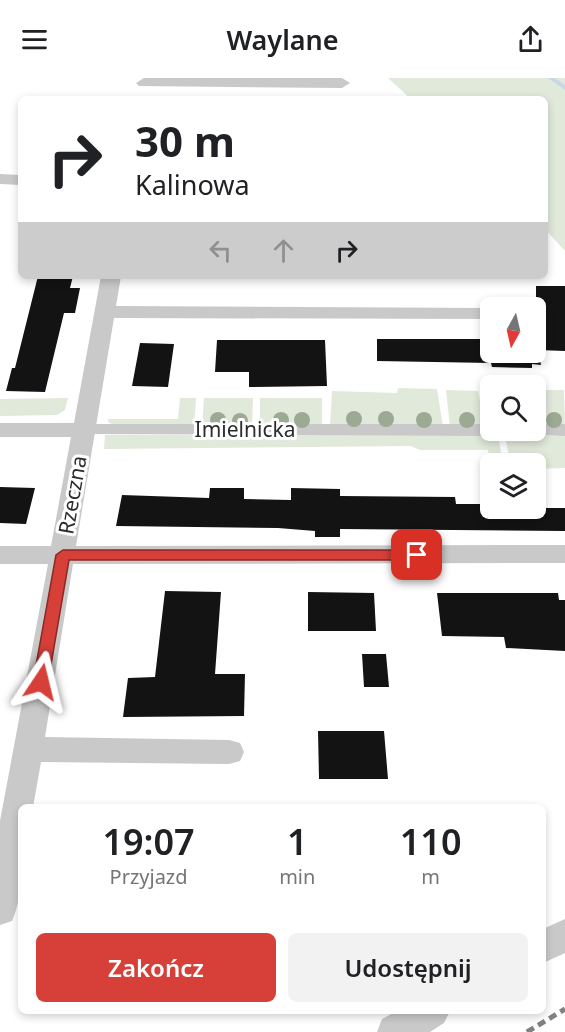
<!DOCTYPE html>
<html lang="pl">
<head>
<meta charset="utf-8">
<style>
	:root { --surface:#fff; --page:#f2f2f2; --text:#202124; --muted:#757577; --accent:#d73f39 }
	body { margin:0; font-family:"Noto Sans",sans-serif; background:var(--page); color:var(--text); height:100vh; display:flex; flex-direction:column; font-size:22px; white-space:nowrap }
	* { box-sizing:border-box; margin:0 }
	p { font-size:20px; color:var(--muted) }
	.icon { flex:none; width:33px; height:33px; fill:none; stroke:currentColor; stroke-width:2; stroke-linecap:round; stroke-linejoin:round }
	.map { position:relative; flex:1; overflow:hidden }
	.drawer { position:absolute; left:18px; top:726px; width:528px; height:210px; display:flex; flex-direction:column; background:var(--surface); border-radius:9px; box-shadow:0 3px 9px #0003 }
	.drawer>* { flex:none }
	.top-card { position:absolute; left:18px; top:18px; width:530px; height:183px; border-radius:9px; box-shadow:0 3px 9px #0003; background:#fff; color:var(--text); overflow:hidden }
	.needle { width:39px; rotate:188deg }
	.buttons { position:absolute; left:480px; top:219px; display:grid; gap:12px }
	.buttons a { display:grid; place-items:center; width:66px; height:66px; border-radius:9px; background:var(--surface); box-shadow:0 3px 9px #0003; font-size:30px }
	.pin { position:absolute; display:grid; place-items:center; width:51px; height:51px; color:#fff; margin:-26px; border-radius:12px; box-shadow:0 3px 9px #0006 }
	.me { position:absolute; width:66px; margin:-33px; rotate:10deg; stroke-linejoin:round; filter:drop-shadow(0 0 4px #0008) }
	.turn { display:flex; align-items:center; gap:21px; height:126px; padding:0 18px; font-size:27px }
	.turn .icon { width:78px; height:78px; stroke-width:2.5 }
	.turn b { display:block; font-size:42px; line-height:51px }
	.lanes { display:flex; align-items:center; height:57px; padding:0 18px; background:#0003; justify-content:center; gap:30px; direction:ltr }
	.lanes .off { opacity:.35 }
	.eta { display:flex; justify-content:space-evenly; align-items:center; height:102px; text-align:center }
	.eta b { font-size:36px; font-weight:600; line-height:42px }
	.primary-button { display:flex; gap:12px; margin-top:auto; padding:12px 18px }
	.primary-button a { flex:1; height:69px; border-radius:9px; background:var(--accent); color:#fff; font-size:24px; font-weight:600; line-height:69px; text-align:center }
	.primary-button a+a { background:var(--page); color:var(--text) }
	header { display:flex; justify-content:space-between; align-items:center; height:78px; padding:0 18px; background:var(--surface); font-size:27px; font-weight:600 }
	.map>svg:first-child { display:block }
	.green { fill:#e0e9da }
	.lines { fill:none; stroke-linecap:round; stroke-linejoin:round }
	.stream { fill:#c7d7e8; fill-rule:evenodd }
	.building { fill:#131313 }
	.pedestrian { fill:#c9c9c9; fill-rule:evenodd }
	.minor { fill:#c9c9c9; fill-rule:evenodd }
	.rail { stroke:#818181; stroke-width:5; stroke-dasharray:8 5; stroke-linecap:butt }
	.tree { fill:#9caa94 }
	.route { fill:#d73f39; stroke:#8c2925; stroke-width:1.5 }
	.labels { text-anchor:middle; stroke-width:6; stroke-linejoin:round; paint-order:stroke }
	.street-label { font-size:21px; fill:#2c2c2c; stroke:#fff }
</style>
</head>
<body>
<header><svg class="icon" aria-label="menu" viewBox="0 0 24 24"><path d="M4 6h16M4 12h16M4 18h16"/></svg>Waylane<svg class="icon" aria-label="share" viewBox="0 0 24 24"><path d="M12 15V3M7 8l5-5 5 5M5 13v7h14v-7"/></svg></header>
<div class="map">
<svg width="565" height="954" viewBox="0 0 565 954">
	<rect width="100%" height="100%" fill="#fff"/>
	<path class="green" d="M 388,0 L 565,0 L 565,173 L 545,151 L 544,21 L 411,21 Z
		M 398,310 L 437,311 L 443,349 L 330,348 L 332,313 L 397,315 Z
		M 446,312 L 478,313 L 485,349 L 450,349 Z
		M 536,312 L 564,312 L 565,349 L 536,349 Z
		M 68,320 L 65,332 L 57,337 L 0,338 L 0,321 Z
		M 180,320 L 196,320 L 194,348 L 116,348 L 108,344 L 108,341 L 178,341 Z
		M 204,320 L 253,320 L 252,349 L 202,349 Z
		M 260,320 L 322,320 L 322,348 L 260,349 Z
		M 105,357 L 498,357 L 503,385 L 490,386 L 488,372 L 420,372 L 411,368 L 104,371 Z
		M 505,357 L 565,357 L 565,390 L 536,391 L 536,386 L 510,385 Z"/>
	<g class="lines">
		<path class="stream" d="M 548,0 L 555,0 L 565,7 L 565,12 Z"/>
	</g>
	<path class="building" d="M 38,198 L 73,198 L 70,210 L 80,210 L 75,235 L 64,235 L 45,314 L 6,313 L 12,290 L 15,290 Z
		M 536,208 L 565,208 L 565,273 L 538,272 L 541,287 L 532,286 L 532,290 L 492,289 L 491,285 L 377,283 L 377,261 L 490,261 L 490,274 L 536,274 Z
		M 217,262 L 325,262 L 327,308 L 249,309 L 249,294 L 215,294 Z
		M 140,265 L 174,266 L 168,309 L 132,308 Z
		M 0,409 L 35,410 L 26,446 L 0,445 Z
		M 210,410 L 244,410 L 244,421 L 291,422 L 291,410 L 340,411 L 340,418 L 455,419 L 456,426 L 490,426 L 490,430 L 565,430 L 565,453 L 340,451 L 340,459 L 315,459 L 315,453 L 278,450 L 116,448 L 122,417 L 209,420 Z
		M 165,513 L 221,514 L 215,596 L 245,596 L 244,638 L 123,639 L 128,600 L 155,599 Z
		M 308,514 L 374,515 L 376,553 L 308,553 Z
		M 437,515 L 558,515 L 559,522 L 565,522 L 565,573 L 506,570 L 504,559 L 442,558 Z
		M 362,576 L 386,576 L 389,609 L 364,609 Z
		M 318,653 L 384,653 L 388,701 L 319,701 Z"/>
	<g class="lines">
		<path class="pedestrian" d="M 84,346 L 490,346 L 490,352 L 498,352 L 496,356 L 490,358 L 78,356 L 75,352 L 78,348 Z
			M 565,346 L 565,358 L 530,356 L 528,352 L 536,352 L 536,346 Z"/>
		<path class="minor" d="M 144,0 L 342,0 L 350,5 L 342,10 L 139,8 L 136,5 Z
			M 0,96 L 21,97 L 21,107 L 0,106 Z
			M 101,198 L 121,198 L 116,228 L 492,230 L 490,230 L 490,241 L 114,240 L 76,468 L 565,467 L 565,485 L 73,486 L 45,659 L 229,662 L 240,665 L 244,674 L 240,683 L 229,686 L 41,684 L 33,729 L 21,729 C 21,766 27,809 12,843 L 0,847 L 0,743 L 48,486 L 0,486 L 0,468 L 51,468 L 71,359 L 0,359 L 0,345 L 74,345 Z
			M 565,841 L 565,875 L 543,885 L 543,851 Z
			M 397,933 L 450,933 L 444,945 L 430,954 L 377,954 L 382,941 Z"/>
		<path class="rail" d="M 527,954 L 565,931"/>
	</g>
	<g class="tree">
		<circle cx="354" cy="341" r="8"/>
		<circle cx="386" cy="341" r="8"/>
		<circle cx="218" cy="342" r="8"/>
		<circle cx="281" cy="342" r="8"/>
		<circle cx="302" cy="342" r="8"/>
		<circle cx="424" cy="342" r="8"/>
		<circle cx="467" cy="342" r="8"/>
		<circle cx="554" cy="342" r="8"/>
		<circle cx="240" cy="343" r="8"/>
	</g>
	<path class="route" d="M 63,472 L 417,472 L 424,477 L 417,482 L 69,482 L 48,604 L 46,609 L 35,609 L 33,604 L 56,477 Z"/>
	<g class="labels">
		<g class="street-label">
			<text x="245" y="359">Imielnicka</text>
			<text transform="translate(73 417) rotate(-80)" y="7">Rzeczna</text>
		</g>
	</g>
</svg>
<div class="buttons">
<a><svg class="needle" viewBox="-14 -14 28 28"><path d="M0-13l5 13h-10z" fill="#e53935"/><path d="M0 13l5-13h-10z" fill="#757577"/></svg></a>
<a><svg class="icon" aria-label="search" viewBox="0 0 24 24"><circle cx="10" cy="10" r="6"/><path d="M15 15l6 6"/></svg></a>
<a><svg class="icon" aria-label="layers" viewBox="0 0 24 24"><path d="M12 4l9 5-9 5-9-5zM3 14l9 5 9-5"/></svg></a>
</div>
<div class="pin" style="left:417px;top:477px;background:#d93025"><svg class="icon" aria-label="arrive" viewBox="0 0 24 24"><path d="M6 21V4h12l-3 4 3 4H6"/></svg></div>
<svg class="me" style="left:41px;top:604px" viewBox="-20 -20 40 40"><path d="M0-17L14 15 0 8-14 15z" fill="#d73f39" stroke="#fff" stroke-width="4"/></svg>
<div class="top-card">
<div class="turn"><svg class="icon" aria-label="right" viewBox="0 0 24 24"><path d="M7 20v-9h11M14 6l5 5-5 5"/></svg><div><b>30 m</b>Kalinowa</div></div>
<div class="lanes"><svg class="icon off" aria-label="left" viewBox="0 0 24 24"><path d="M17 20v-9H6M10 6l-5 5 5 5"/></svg><svg class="icon off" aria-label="ahead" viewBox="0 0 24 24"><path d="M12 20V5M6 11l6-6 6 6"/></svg><svg class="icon" aria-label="right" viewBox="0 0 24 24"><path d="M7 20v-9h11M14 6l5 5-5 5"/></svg></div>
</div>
<section class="drawer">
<div class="eta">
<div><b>19:07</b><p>Przyjazd</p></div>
<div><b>1</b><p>min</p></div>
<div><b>110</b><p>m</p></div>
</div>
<div class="primary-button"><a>Zakończ</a><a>Udostępnij</a></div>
</section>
</div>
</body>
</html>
